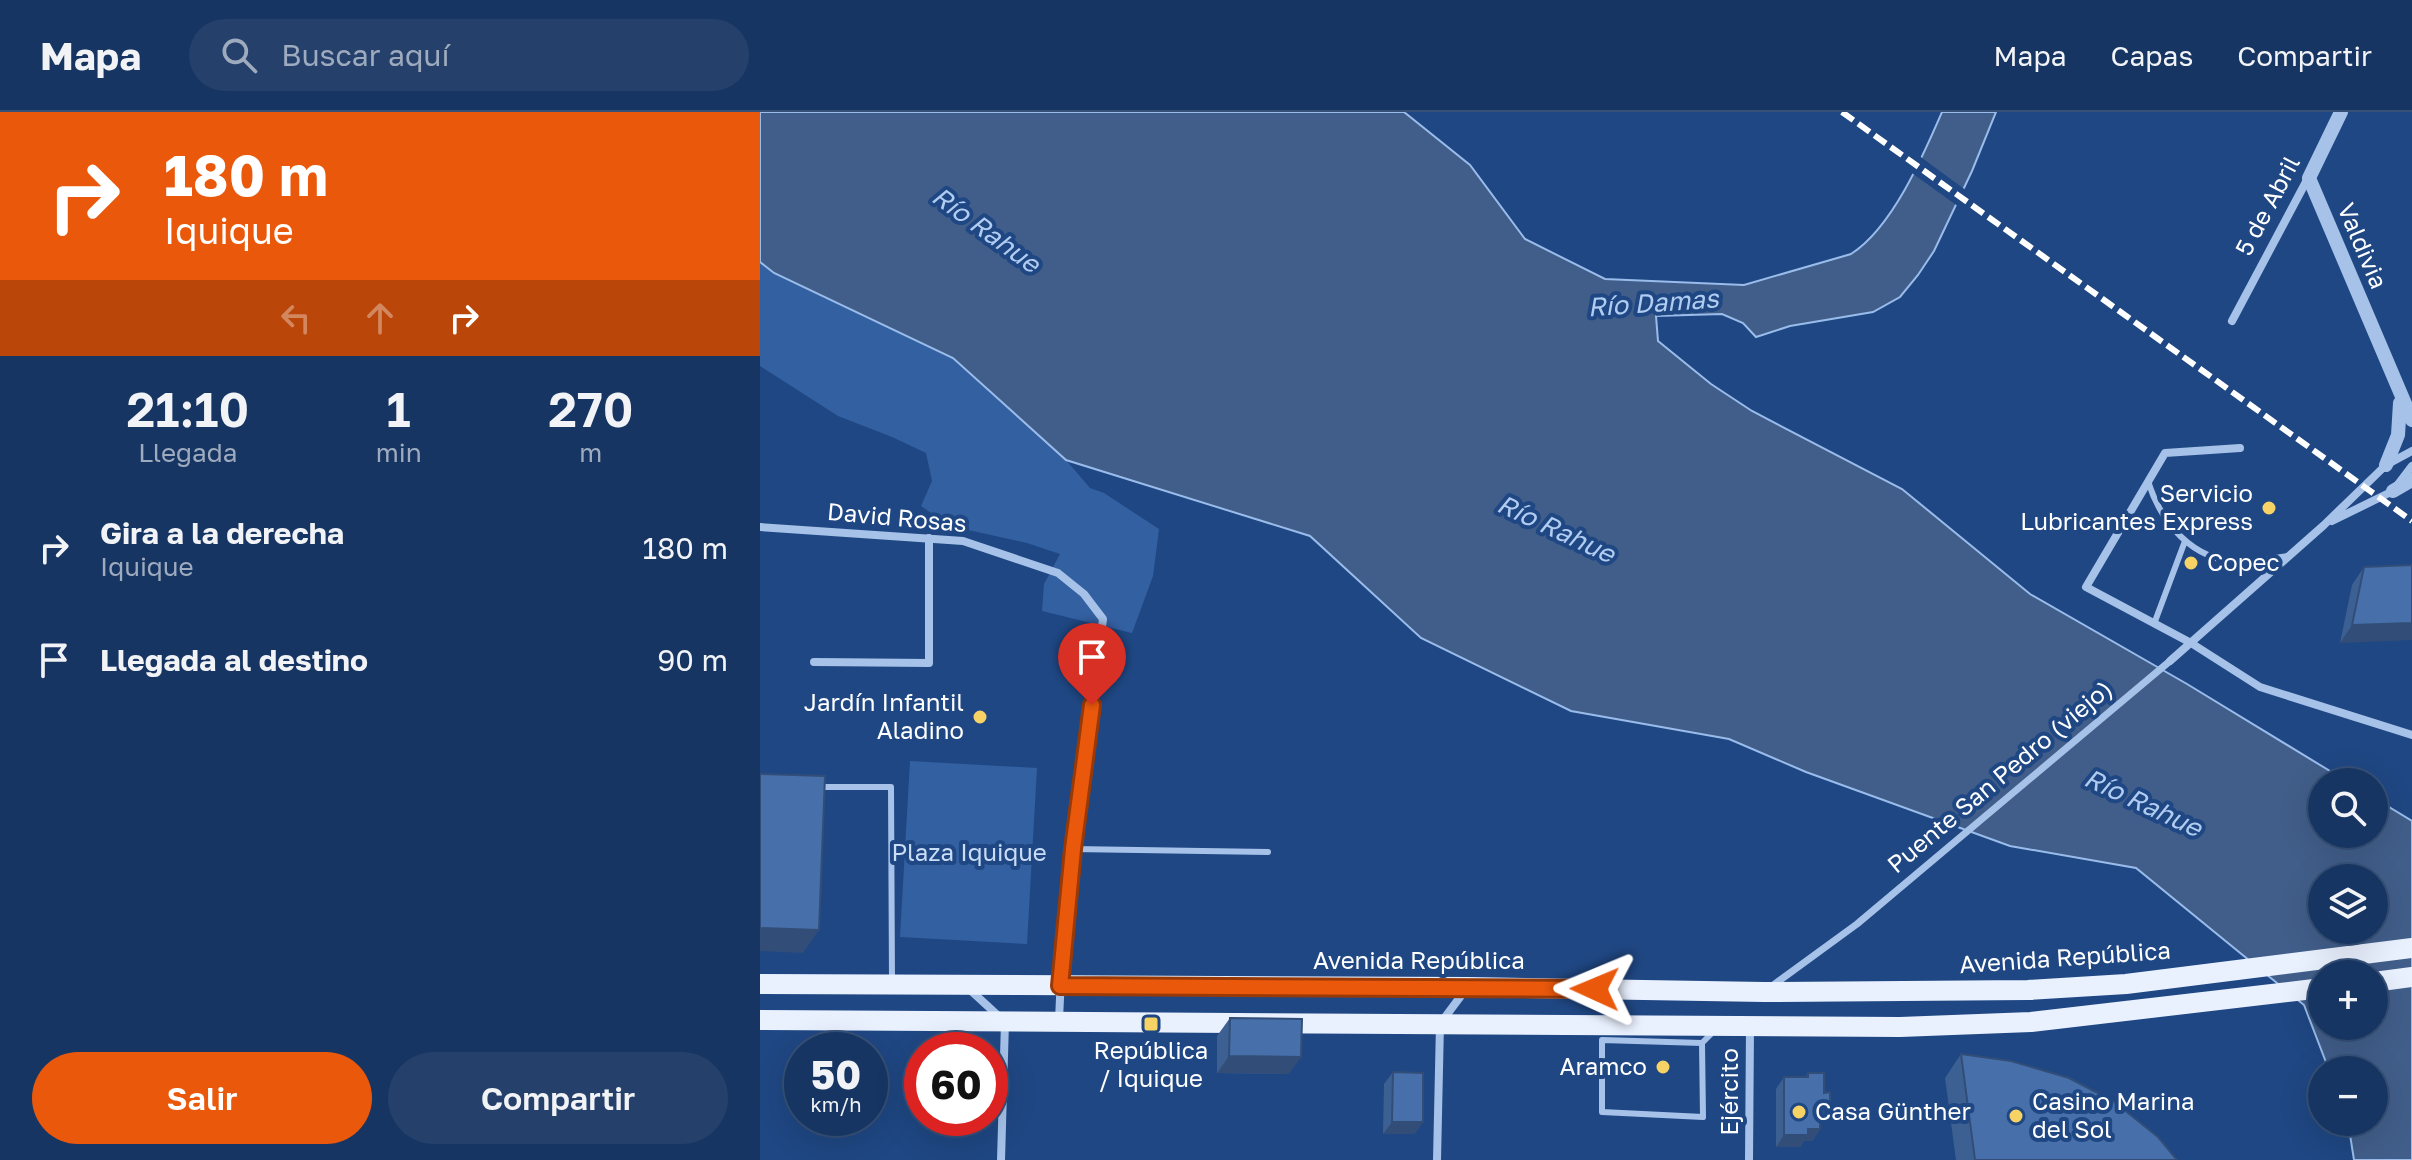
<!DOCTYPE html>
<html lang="es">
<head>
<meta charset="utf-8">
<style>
	:root { --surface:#173562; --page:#24406b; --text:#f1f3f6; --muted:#9eabbe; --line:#365077; --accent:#ea580c }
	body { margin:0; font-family:"Golos Text",sans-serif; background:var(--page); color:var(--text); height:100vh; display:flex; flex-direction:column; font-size:30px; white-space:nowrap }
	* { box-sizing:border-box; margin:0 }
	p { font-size:26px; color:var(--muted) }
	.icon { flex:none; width:44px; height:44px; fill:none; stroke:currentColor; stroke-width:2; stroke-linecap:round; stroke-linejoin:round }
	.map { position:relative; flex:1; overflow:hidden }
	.side { display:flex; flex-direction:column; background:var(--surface); width:760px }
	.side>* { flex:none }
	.banner { background:#ea580c; color:#fff; overflow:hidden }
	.controls { position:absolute; left:1548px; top:656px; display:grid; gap:16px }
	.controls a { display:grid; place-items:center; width:80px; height:80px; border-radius:50%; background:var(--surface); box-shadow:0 8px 32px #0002,0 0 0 2px var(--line); font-size:40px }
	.speed { position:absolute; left:24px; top:920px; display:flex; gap:16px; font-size:40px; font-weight:700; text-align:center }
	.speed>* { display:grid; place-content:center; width:104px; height:104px; border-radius:50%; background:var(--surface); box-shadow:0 8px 32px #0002,0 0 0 2px var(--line); line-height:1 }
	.speed small { font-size:20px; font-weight:400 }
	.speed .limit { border:12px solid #d22; background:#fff; color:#111 }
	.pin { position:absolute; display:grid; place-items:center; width:68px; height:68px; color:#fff; margin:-82px -34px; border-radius:50% 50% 50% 0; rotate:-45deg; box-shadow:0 0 8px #0007 }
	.pin .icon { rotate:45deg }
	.me { position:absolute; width:88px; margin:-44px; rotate:271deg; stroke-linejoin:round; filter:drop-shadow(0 0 6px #0008) }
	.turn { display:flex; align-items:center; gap:28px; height:168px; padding:0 32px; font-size:36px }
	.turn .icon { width:104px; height:104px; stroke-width:2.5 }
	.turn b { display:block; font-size:56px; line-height:68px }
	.lanes { display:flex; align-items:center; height:76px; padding:0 32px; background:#0003; justify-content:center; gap:40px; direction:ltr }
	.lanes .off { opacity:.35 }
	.eta { display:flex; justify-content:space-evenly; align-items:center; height:136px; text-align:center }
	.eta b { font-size:48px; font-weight:600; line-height:56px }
	.button { display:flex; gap:16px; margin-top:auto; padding:16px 32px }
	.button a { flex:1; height:92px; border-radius:48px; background:var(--accent); color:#fff; font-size:32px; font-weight:600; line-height:92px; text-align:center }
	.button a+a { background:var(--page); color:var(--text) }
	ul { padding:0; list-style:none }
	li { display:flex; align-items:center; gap:24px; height:112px; padding:0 32px }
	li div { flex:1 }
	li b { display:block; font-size:30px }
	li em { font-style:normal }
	header { display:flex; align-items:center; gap:48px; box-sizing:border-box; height:112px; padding:0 40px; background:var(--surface); border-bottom:2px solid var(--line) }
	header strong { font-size:38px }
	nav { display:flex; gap:44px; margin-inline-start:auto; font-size:28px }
	.search { width:560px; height:72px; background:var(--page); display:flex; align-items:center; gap:20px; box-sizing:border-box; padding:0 28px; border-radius:44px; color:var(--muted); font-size:30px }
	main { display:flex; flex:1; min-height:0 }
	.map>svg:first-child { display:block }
	.green { fill:#3360a1 }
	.water { fill:#415e8a; stroke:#99bceb; stroke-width:2; fill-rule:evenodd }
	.pier { fill:#1f4783 }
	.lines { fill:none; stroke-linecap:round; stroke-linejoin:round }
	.service { stroke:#a6c2e9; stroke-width:6 }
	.pedestrian { stroke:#a6c2e9; stroke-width:7 }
	.minor { stroke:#a6c2e9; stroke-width:8 }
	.tertiary { stroke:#a6c2e9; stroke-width:14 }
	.primary { stroke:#e9f0fe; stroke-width:20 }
	.rail { stroke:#fff; stroke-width:6; stroke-dasharray:14 6; stroke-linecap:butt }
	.wall { fill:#3d6093 }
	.shaded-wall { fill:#324e78 }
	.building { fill:#4770ab; stroke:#324e78; stroke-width:2 }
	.route-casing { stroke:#983908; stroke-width:20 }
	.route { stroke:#ea580c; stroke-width:14 }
	.poi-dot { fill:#f7d265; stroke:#1f4783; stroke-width:3 }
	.labels { text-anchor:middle; stroke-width:8; stroke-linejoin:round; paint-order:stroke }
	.street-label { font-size:24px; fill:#fff; stroke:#1f4783 }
	.poi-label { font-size:24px; fill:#fff; stroke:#1f4783; text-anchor:end }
	.park-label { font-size:24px; fill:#caddf7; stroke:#1f4783 }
	.water-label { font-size:26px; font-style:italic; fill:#b1ccf1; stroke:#1f4783 }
</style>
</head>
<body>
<header>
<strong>Mapa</strong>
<div class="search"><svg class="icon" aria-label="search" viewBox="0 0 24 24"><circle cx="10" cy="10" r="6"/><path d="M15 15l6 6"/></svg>Buscar aquí</div>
<nav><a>Mapa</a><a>Capas</a><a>Compartir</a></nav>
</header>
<main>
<section class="side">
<div class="banner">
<div class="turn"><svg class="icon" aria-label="right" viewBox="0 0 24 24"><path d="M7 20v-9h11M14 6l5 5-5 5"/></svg><div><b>180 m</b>Iquique</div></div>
<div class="lanes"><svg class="icon off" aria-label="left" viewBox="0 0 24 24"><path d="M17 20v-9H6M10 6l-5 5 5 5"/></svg><svg class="icon off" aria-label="ahead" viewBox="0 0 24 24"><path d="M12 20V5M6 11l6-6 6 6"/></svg><svg class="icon" aria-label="right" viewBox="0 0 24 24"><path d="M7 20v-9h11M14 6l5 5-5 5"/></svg></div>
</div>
<div class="eta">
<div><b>21:10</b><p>Llegada</p></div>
<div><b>1</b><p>min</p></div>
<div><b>270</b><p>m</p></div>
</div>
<ul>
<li><svg class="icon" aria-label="right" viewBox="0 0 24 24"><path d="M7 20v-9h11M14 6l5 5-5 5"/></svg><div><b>Gira a la derecha</b><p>Iquique</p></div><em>180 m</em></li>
<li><svg class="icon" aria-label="arrive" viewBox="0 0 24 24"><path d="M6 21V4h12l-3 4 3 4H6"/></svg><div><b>Llegada al destino</b></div><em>90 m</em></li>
</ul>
<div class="button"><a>Salir</a><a>Compartir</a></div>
</section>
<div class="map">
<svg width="1652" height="1048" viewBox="0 0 1652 1048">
	<rect width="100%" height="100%" fill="#1f4783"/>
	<path class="green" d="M 0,150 L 14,161 L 193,246 L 306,348 L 330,376 L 344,381 L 399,417 L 393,464 L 372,521 L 282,499 L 284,472 L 300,442 L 267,431 L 190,414 L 161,394 L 172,369 L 166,341 L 132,325 L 78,304 L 0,254 Z
		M 150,649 L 277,656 L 267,832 L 140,825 Z"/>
	<path class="water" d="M 0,0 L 644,0 L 710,53 L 765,127 L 845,167 L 984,173 L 1091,142 C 1132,116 1163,44 1182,0 L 1236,0 L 1212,59 L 1174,139 L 1158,163 L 1140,185 L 1113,200 L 1030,214 L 996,225 L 983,211 L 962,202 L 896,204 L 898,229 L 951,272 L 992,299 L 1142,377 L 1270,482 L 1427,572 L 1588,670 L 1562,670 L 1562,722 L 1614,722 L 1614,686 L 1652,709 L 1652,1048 L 1594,1048 L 1588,1010 L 1614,1010 L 1614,958 L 1569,958 L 1544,893 L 1376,756 L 1250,734 L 1046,660 L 969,627 L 811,599 L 661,526 L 550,424 L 306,348 L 193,246 L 14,161 L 0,150 ZM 1562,766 L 1614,766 L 1614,818 L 1562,818 ZM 1562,862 L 1614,862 L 1614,914 L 1562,914 Z"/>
	<path class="pier" d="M 1158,43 L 1207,79 L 1199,95 L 1149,59 Z"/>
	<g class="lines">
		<path class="service" d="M 1388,369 C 1401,411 1432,448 1479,450 C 1495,451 1512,446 1528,444
			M 1394,512 L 1425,429
			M 58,675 L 131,675 L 132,871
			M 313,737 L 508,740
			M 842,928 L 842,1000 L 943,1005 L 942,931
			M 842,928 L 942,931 L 954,919"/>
		<path class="pedestrian" d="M 1012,874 L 1097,812 L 1410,549"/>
		<path class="minor" d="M 1472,209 L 1548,66
			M 1480,336 L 1405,341 L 1326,475 L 1431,531 L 1500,575 L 1652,623
			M 1572,409 L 1633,379 L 1652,354
			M 0,415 L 203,429 L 298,461 L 324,482 L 343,507 C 326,640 304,774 299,909
			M 1410,549 L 1564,413 L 1626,353 L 1652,339
			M 54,550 L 169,551 L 169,426
			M 208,876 L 245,910 L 241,1048
			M 677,1048 L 680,912 L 706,877
			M 989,1048 L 990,917"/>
		<path class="tertiary" d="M 1581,0 L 1549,66 L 1652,308
			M 1626,353 L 1638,323 L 1640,291
			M 1633,379 L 1652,368"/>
		<path class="primary" d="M 1614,870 L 1652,865
			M 0,872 L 708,875 L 1004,880 L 1268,878 L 1366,872 L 1652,836
			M 0,908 L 1140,915 L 1271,910 L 1562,876"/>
		<path class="rail" d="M 1082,0 L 1652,409"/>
	</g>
	<path class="wall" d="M 1652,453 L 1580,531 L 1592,473 L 1604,455 Z
		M 470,906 L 529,962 L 457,961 L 457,924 Z
		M 1201,942 L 1417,1048 L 1196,1048 L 1185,966 Z
		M 633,960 L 663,1010 L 654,1022 L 623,1022 L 624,972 Z
		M 1048,961 L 1064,981 L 1060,1017 L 1052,1029 L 1044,1029 L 1040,1035 L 1016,1035 L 1016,977 L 1024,965 L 1045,965 Z"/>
	<path class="shaded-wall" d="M 1652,511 L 1652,528 L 1580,531 L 1592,513 Z
		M 0,816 L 59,818 L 43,841 L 0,839 Z
		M 469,944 L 541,945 L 529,962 L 457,961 Z
		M 1060,997 L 1070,997 L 1062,1009 L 1052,1009 Z
		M 632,1010 L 663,1010 L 654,1022 L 623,1022 Z
		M 1048,1017 L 1060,1017 L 1052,1029 L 1044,1029 L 1040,1035 L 1016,1035 L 1024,1023 Z"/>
	<path class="building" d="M 1652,453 L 1652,511 L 1592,513 L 1604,455 Z
		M 0,662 L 65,664 L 59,818 L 0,816 Z
		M 470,906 L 542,907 L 541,945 L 469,944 Z
		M 1201,942 L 1251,949 L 1309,966 L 1353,989 L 1398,1025 L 1417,1048 L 1215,1048 Z
		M 633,960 L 663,961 L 663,1010 L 632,1010 Z
		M 1048,961 L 1064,961 L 1064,981 L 1070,980 L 1070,997 L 1060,997 L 1060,1017 L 1048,1017 L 1048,1023 L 1024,1023 L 1024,965 L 1048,965 Z"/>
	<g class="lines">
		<g class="route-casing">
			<path id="route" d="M 332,593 L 313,737 L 300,874 L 835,877"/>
		</g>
		<use href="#route" class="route"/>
	</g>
	<g class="poi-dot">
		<circle cx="1509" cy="396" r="8"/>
		<circle cx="1431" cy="451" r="8"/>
		<circle cx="220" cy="605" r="8"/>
		<rect x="383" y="904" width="16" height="16" rx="4"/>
		<circle cx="903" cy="955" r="8"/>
		<circle cx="1039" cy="1000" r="8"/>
		<circle cx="1256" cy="1004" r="8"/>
	</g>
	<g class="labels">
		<g class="street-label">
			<text transform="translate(1508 94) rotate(-62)" y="8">5 de Abril</text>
			<text transform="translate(1602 134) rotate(67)" y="8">Valdivia</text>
			<text transform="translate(137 406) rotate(5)" y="8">David Rosas</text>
			<text transform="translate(1240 665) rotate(-40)" y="8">Puente San Pedro (viejo)</text>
			<text transform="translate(1305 846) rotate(-4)" y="8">Avenida República</text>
			<text x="659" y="857">Avenida República</text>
			<text transform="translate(970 980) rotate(-90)" y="8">Ejército</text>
		</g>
		<g class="poi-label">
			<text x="1493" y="390">Servicio<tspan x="1493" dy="28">Lubricantes Express</tspan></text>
			<text x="1447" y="459" text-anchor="start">Copec</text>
			<text x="204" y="599">Jardín Infantil<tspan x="204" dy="28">Aladino</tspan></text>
			<text x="391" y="947" text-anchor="middle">República<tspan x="391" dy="28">/ Iquique</tspan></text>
			<text x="887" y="963">Aramco</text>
			<text x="1272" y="998" text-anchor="start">Casino Marina<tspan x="1272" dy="28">del Sol</tspan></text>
			<text x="1055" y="1008" text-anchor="start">Casa Günther</text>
		</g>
		<g class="park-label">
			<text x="209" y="749">Plaza Iquique</text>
		</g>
		<g class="water-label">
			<text transform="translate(226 118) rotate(36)" y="9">Río Rahue</text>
			<text transform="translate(893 191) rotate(-4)" y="9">Río Damas</text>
			<text transform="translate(796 417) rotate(25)" y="9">Río Rahue</text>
			<text transform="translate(1383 691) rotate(25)" y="9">Río Rahue</text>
		</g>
	</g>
</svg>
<div class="controls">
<a><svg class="icon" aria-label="search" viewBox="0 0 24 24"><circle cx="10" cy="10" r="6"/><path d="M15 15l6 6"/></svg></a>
<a><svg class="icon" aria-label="layers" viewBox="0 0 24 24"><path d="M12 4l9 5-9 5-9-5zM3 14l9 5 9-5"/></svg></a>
<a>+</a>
<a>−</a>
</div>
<div class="speed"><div>50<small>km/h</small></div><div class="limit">60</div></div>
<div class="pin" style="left:332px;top:593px;background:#d93025"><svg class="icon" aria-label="arrive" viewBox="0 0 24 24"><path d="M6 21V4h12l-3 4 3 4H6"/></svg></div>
<svg class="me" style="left:835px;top:877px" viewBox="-20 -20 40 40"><path d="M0-17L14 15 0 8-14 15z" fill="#ea580c" stroke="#fff" stroke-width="4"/></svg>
</div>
</main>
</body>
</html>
